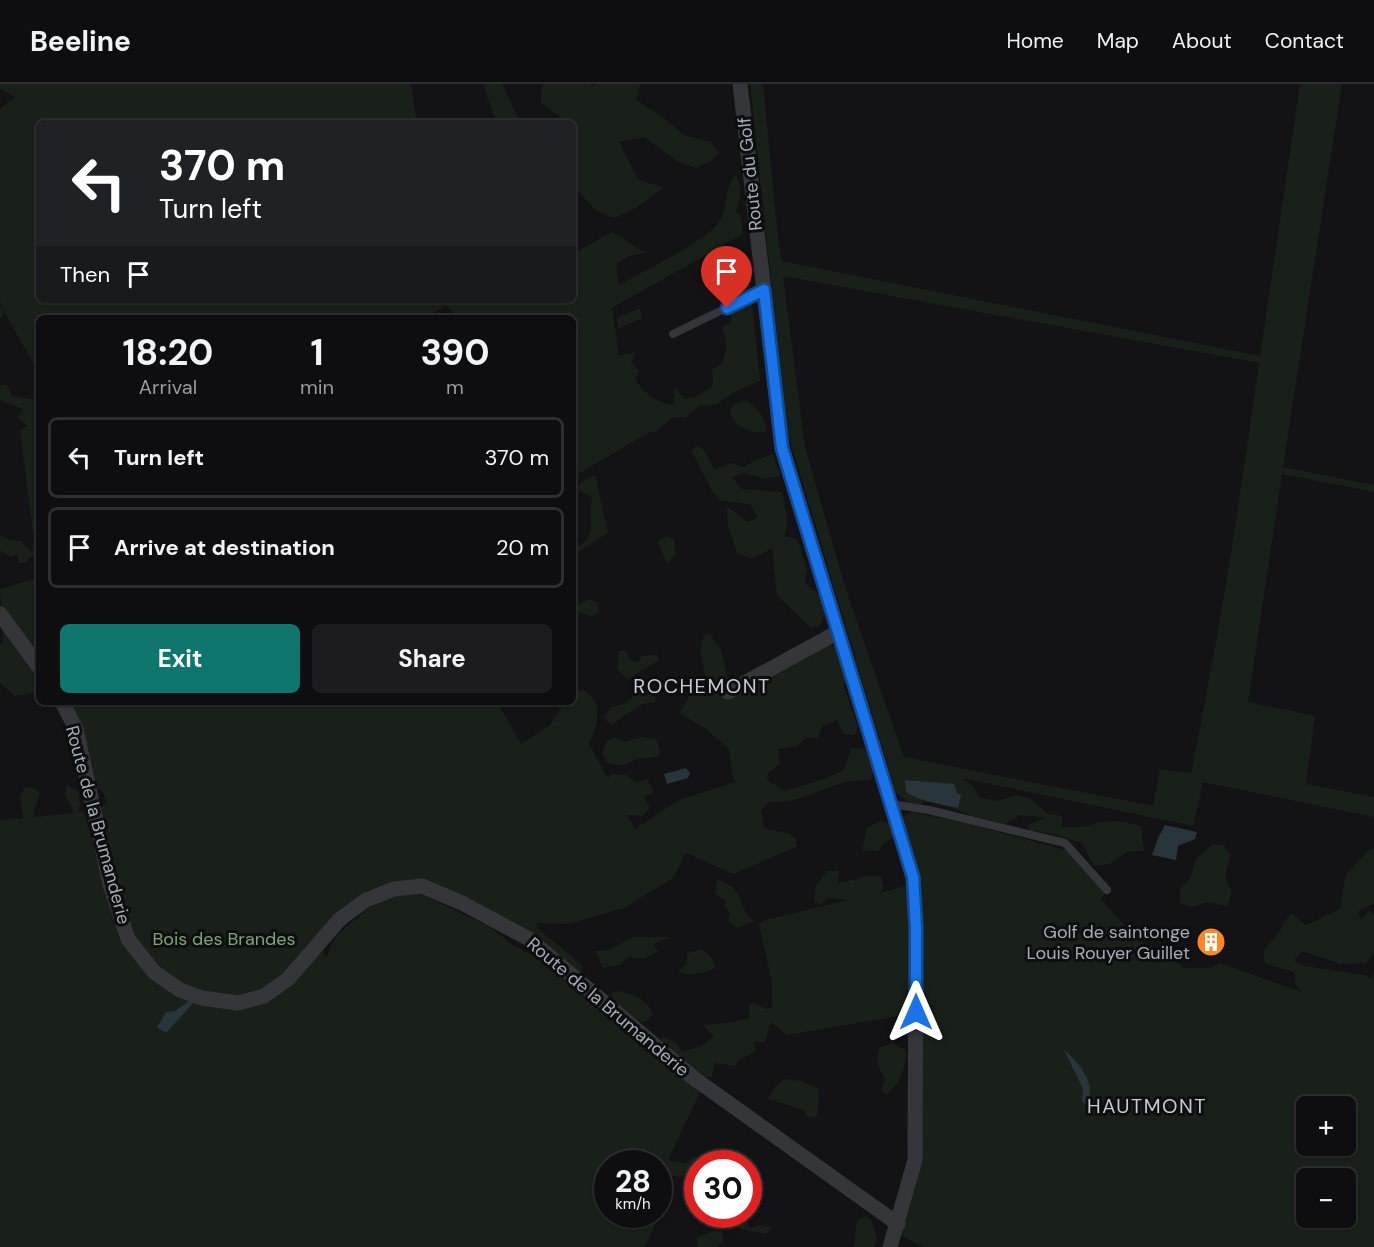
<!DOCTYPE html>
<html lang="en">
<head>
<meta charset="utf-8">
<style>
	:root { --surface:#0e0e10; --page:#1c1c1e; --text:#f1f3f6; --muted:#9b9c9f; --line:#2e2e30; --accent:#0f766e }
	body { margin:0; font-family:"DM Sans",sans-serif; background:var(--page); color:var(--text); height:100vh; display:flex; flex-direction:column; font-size:22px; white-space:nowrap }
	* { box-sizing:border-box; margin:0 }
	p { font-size:20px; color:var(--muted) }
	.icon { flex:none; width:33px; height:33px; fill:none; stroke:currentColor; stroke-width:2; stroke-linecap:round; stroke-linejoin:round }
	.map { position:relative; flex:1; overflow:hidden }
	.side { position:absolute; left:36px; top:231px; width:540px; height:390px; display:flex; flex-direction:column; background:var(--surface); border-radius:9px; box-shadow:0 2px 4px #0004,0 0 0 2px var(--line) }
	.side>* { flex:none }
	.top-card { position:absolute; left:36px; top:36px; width:540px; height:183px; border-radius:9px; box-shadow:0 2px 4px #0004,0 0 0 2px var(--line); background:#202124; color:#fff; overflow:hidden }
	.fabs { position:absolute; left:1296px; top:1012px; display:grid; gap:12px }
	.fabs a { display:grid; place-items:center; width:60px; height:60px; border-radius:9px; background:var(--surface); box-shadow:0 2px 4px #0004,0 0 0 2px var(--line); font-size:30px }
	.speed { position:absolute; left:594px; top:1066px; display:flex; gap:12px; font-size:30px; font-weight:700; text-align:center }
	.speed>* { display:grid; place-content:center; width:78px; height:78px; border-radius:50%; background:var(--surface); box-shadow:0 2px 4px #0004,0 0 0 2px var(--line); line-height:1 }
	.speed small { font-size:15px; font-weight:400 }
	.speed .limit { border:9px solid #d22; background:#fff; color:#111 }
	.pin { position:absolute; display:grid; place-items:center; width:51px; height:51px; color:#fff; margin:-62px -26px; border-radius:50% 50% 50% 0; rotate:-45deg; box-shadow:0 0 6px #0007 }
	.pin .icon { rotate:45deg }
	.me { position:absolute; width:66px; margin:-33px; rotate:0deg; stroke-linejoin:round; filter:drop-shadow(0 0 4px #0008) }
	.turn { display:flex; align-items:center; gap:21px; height:126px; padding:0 24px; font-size:27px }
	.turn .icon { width:78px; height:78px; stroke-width:2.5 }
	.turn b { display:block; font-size:42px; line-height:51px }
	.then { display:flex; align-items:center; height:57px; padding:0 24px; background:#0003; gap:12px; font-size:22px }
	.eta { display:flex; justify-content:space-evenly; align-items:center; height:102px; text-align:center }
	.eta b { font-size:36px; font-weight:700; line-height:42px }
	.button { display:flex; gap:12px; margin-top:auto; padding:12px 24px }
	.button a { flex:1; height:69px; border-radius:9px; background:var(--accent); color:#fff; font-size:24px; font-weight:700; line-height:69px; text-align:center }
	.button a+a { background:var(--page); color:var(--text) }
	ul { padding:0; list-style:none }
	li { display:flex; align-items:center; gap:18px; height:81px; margin:0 12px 9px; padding:0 12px; border:3px solid var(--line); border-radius:9px }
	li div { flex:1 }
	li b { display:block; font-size:22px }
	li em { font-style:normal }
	header { display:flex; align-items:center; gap:36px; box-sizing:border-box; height:84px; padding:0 30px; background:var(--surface); border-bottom:2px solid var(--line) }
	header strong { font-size:28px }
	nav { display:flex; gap:33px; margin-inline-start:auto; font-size:21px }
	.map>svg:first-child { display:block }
	.green { fill:#192019; fill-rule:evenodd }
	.water { fill:#28353a }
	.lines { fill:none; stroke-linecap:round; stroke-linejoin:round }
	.service { stroke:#34363a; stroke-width:8 }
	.minor { stroke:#34363a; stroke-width:15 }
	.route-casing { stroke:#114b97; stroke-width:15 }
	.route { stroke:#1a73e8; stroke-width:10 }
	.labels { text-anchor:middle; stroke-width:6; stroke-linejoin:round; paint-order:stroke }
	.street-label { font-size:18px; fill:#a3adb6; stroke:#0e0e10 }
	.poi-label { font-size:18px; fill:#a3adb6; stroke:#0e0e10; text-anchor:end }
	.park-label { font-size:18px; fill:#7fa378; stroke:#0e0e10 }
	.neighbourhood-label { font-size:20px; letter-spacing:1.5px; fill:#c5cbd2; stroke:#0e0e10 }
</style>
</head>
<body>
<header>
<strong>Beeline</strong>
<nav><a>Home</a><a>Map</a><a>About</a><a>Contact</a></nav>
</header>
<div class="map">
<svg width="1374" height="1163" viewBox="0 0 1374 1163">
	<rect width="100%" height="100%" fill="#131315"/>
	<path class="green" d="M 0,0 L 411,0 L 417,39 L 39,39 L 39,216 L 573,216 L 573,170 L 612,148 C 625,154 633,163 646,169 L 628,172 L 616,181 L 619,201 C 642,188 705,158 718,139 C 729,125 723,105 735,91 C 743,101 741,117 736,128 L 741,132 L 743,150 L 612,224 L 619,272 L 636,268 L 631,279 L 639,287 L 635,295 C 643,310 657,318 673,321 L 675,304 L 685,315 L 696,313 L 713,302 L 712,286 L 722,280 L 727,262 L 722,243 L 731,238 L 730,210 L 713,204 L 712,195 L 750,199 L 760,297 L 736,307 L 717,320 L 700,322 L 685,333 L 672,334 L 656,347 L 648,349 L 573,393 L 573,234 L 458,234 L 446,221 L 434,229 L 434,234 L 39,234 L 39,289 L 3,226 L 2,234 L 0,234 L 0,223 L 2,223 L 0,215 L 0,25 L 15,13 L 0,5 Z
		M 483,0 L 502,0 L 520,38 L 559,39 L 496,39 Z
		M 542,0 L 591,0 L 591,3 L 596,0 L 640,0 L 636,16 L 663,33 L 684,51 L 711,58 L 719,69 L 711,77 L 696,84 L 677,77 L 644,53 L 619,58 L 638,95 L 663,104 L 636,124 L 614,134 L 597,127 L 573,102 L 573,39 L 568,39 L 541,19 Z
		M 750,0 L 763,0 L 778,155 L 782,177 L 1260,272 L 1300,0 L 1342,0 L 1283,383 L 1374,401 L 1374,408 L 1282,390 L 1248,618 L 1315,632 L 1306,700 L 1374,713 L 1374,733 L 1203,698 L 1193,742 L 962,694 L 972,701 L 980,714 L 997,717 L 1017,711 L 1031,715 L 1048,730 L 1063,732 L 1061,743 L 1082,743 L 1101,738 L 1120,737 L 1141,742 L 1144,767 L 1128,767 L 1109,780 L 1094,782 L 1082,759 L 1053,750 L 1028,746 L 1029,741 L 1045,734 L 1020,731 L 1005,740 L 970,731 L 941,720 L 926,717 L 915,723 L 896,709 L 787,347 ZM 783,192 L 1259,279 C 1240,416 1219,553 1191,689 L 1160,685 L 1153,722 L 904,673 L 846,506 L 805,363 Z
		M 640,224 L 642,234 L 618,245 L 617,234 Z
		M 0,301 L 7,301 L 12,312 L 39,316 L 39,608 L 15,612 L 0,599 L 0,561 L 3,558 L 0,505 L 37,494 L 33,471 L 26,478 L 19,479 L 17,470 L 11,473 L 0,466 L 0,451 L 8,455 L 21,457 L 32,469 L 34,456 L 20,347 L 27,342 L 18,334 L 23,325 L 0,316 Z
		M 747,316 C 758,326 766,332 766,348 C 757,350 738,345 733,336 C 731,333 731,329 730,326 L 734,320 Z
		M 697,362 L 704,366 L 715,386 L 731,379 L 743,383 L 754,377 L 773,370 L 780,392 L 765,395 L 744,389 L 732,393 L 741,405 L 782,408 L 788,438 L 784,452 L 797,455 L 807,485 L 805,500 C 824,513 831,521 819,543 L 810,543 L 777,511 L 772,464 L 752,475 L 737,469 L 728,442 L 727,422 L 748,438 L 758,433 L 750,420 L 720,417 L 714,410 L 691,366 Z
		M 595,391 L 608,449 L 573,471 L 573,466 C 599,452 588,439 592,413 L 576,405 L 583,397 Z
		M 666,452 L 674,455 L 676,470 L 667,480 L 658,458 Z
		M 573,515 L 577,521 L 590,515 L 598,519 L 599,529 L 591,533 L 573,525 Z
		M 709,549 L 721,566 L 728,595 L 740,608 L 807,556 C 842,560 838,562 848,594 L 844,602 L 858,643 L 855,651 L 844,650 L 837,636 L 822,642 L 818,654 L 806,653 L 797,662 L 778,665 L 780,680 L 767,690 L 767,696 L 784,707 L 824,695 L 844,686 L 851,664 L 867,665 L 875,686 L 870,696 C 862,697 854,696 846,698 C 820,705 798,720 769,718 L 761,726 L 764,744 L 790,750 L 797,755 L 796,763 L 733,790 L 686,769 L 673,794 L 624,824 L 568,840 L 537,839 L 537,844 L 581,880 L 583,887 L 575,887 L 431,809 L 396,801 L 368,806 L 340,825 L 318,852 L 326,874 L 336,852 L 370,823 L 399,811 L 421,810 L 490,843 L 514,862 L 546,877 L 643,958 L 700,1008 L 668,1076 L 684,1079 L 696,1072 L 703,1080 L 698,1080 L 697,1089 L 688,1088 L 681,1093 L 666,1091 L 660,1132 L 644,1163 L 0,1163 L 0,736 L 23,734 L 20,713 L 25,703 L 34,704 L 40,709 L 34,727 L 34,733 L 74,729 L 65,711 L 67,701 L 78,707 L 80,720 L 78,728 L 84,728 L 114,837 L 136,871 L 95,731 L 106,718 L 103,708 L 87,698 L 62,618 L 497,618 L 521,660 L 550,641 L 565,618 L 573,618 L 573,611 L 580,605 C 605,614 599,641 589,659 L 608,695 L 611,690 L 627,691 L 636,699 L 647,695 L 654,708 L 644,713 L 650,724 L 642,732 L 627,731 L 635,745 L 679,716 L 735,698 L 733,694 L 729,665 L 706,645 L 680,629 L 692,608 L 708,606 L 700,566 L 704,551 ZM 608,1080 L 658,1080 L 658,1131 L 608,1131 Z
		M 625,566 L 632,578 L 638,578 L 642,572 L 657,571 L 659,576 L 628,595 L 617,585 L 619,567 Z
		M 651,604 L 655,612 L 655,618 L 642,620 L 611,641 L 603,633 L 612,623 L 626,619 L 642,605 Z
		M 615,653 L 624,658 L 641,653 L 656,655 L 660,665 L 660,671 C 653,675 648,673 641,674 C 622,679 630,684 608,679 L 602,670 L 606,658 Z
		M 911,728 L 969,740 L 1066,766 L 1092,788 L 1107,806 L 1101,815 L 1137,856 L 1162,867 L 1184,884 L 1210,884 L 1220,879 L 1302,908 L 1296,901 L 1294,888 L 1266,880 C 1259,863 1270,862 1277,851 C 1282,843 1285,836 1291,829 L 1306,841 L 1340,825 L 1346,790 L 1368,767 L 1374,764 L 1374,819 L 1358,827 L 1361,836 L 1369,827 L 1374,831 L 1374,868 L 1367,879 L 1341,880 L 1302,867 L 1294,877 L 1305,882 L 1364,891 L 1372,895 L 1374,888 L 1374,1163 L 923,1163 L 895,1148 L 915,1076 L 916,929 L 787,951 L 771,938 L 765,958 L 753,958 L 756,967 L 738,977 L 736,982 L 715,979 L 712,993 L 697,991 L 662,963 L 662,953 L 676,958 L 682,968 L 701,962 L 714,953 L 703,941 L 728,939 L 749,934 L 749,922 L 754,918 L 765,925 L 772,923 L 772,899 L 759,840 L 765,836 L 848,816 L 828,814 L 820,821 L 814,818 L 816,801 L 828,787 L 839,787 L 838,799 C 853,798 867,788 881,793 L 884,804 L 879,809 L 913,800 L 902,740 L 903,733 ZM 1306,1023 L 1346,1023 L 1346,1062 L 1306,1062 ZM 1306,1095 L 1346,1095 L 1346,1134 L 1306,1134 Z
		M 881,737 L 890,739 L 895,752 L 884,759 L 878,767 L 862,766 L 867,743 Z
		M 1212,760 L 1223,761 L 1231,771 L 1225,791 L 1232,809 L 1227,822 L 1208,818 L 1192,823 L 1180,819 L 1180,805 L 1190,795 L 1196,775 Z
		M 717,796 C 746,803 736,823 754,837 L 737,844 L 728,837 L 730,828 L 724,822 L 726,817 L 715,810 Z
		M 633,853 L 671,853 L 653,860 L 658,867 L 644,875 L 629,873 L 619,881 L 603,884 L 595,867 L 609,866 Z
		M 702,865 L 713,875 L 716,883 C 705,890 689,893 678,887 L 687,880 L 687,869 Z
		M 615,907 C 630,909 647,914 653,930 L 646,938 L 636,938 L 614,922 L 611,910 Z
		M 893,959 L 906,967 C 904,988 902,997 886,1011 L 881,1007 L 885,995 L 877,980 L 879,964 Z
		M 784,995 L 801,997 L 819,1005 L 817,1032 L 808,1034 L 804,1026 L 768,1015 L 774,1004 Z
		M 704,1131 L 742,1131 L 750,1144 L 760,1141 L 772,1144 L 766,1150 L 741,1145 L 728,1136 L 719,1139 L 705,1134 Z
		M 866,1132 L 871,1135 L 877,1154 L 874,1163 L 854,1163 L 857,1136 Z
		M 722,1146 L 724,1157 L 717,1163 L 698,1163 L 696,1154 L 713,1147 Z"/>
	<path class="water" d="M 686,684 L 690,689 L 688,694 L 667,700 L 664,690 Z
		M 905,696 L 954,700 L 957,709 L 961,711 L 958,724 C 940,720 922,718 906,708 Z
		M 1165,741 L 1197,748 L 1195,755 L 1178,762 L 1176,776 L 1152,771 L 1158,754 Z
		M 192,915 L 196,916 L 166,949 L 157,943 L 166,928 L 175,927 Z
		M 1064,966 C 1075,974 1090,992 1090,1007 C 1090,1011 1087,1017 1086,1021 L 1082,1017 L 1083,1005 Z"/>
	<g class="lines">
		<path class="service" d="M 673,250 L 763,206
			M 891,720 L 929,726 L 1065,759 L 1107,806"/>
		<path class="minor" d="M 740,0 L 782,364 L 913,793 L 916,843 L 915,1076 L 890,1163
			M 0,530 L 39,583
			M 728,608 L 838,548
			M 62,618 L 76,645 L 110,800 L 128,855 L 154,888 L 180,906 L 202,914 L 238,919 L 264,912 L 288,895 L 340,835 L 366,816 L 394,805 L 422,802 L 462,819 L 529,855 L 695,995 L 898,1140"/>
	</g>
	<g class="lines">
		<g class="route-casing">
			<path id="route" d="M 727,224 L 764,206 L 782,364 L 913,793 L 916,843 L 916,928"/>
		</g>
		<use href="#route" class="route"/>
	</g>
	<defs>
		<g id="building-disc" transform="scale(1.5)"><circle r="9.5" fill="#ff8621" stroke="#0e0e10"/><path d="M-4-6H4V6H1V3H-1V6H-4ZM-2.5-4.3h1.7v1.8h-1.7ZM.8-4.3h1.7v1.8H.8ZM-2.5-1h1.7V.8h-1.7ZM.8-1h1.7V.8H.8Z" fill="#fff"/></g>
	</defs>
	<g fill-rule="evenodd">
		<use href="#building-disc" x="1211" y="858"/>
	</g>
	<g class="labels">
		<g class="street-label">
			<text transform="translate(750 90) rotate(-96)" y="6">Route du Golf</text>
			<text transform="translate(98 741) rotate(75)" y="6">Route de la Brumanderie</text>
			<text transform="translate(608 923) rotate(40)" y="6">Route de la Brumanderie</text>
		</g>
		<g class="poi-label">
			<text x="1190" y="854">Golf de saintonge<tspan x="1190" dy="21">Louis Rouyer Guillet</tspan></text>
		</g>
		<g class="park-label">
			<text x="224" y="861">Bois des Brandes</text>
		</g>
		<g class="neighbourhood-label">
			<text x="702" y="609">ROCHEMONT</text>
			<text x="1147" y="1029">HAUTMONT</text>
		</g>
	</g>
</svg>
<div class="fabs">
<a>+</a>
<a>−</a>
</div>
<div class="speed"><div>28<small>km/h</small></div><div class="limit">30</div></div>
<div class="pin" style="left:727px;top:224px;background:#d93025"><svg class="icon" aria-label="arrive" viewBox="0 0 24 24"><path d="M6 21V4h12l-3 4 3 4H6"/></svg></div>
<svg class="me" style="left:916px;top:928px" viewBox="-20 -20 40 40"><path d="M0-17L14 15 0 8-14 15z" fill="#1a73e8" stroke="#fff" stroke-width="4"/></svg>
<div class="top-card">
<div class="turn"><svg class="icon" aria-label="left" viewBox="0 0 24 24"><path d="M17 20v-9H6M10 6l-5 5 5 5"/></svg><div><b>370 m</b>Turn left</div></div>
<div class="then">Then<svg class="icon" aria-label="arrive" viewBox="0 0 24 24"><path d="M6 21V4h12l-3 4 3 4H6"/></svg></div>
</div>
<section class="side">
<div class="eta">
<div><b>18:20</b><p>Arrival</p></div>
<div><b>1</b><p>min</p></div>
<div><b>390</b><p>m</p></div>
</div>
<ul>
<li><svg class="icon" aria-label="left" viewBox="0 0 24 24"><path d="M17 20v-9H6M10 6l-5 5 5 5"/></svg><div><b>Turn left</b></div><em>370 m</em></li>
<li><svg class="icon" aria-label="arrive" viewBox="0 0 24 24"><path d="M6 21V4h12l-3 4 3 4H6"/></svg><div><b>Arrive at destination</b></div><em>20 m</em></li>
</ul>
<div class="button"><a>Exit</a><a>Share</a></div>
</section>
</div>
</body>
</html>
